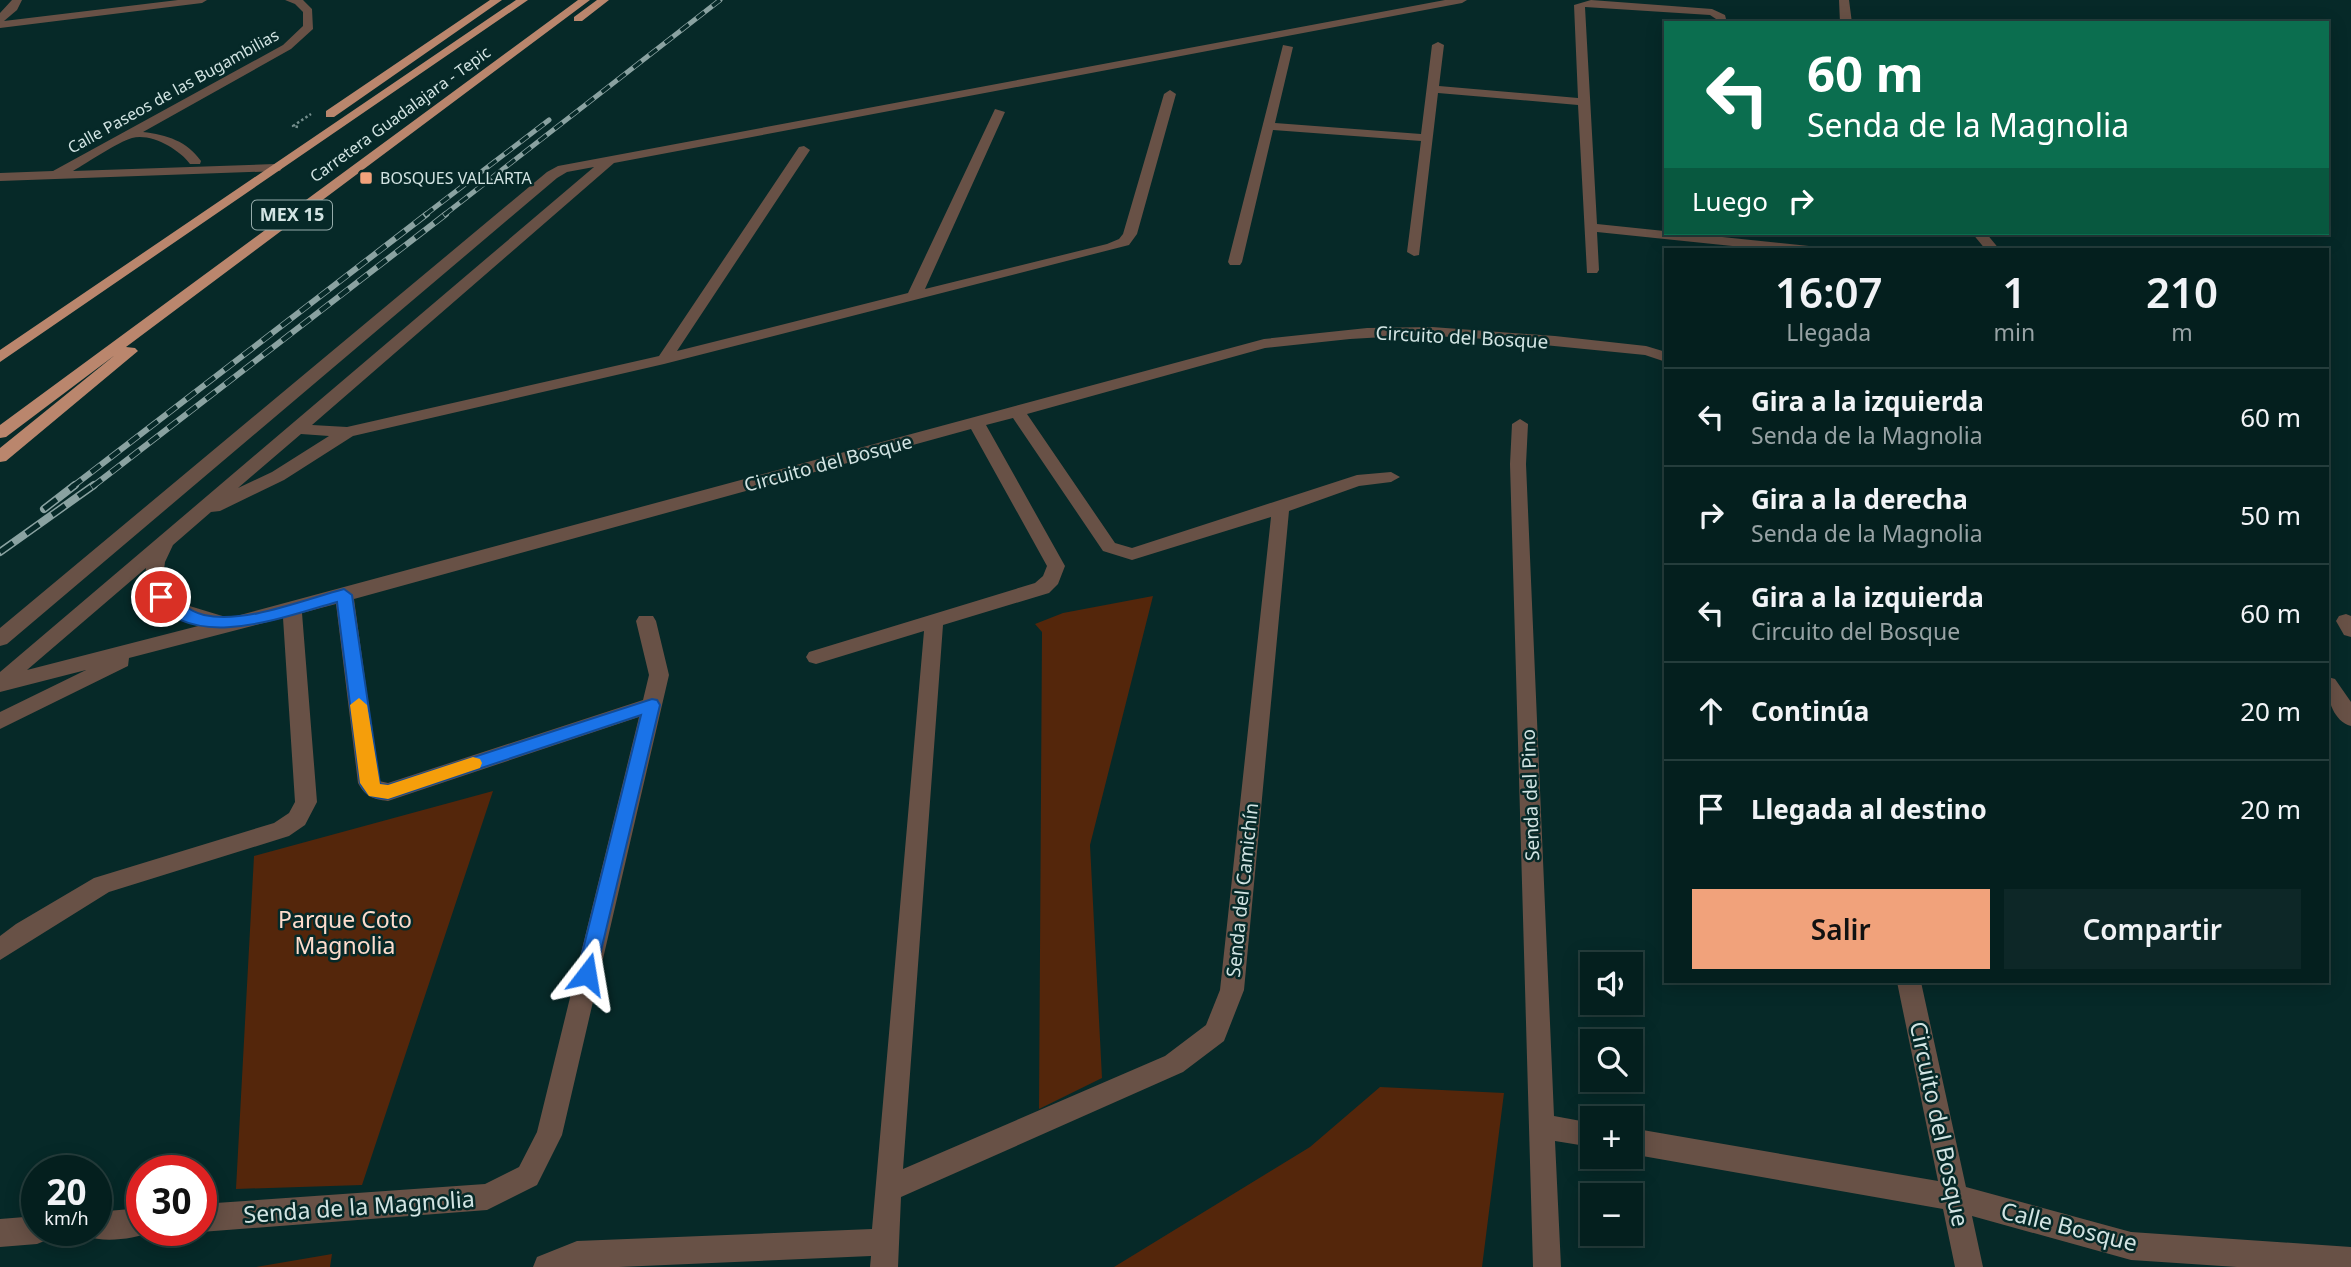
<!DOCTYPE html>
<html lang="es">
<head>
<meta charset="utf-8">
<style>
	:root { --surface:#041f1e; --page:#0d2727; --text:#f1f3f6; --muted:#97a2a4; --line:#253d3c; --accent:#f1a27b }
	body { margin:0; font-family:"Noto Sans",sans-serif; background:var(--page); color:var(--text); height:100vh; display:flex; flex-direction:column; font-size:26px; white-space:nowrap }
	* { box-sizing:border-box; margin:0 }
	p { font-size:23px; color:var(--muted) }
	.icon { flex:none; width:38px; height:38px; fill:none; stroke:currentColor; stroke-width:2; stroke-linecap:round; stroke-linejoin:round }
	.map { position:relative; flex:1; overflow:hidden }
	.details { position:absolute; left:1664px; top:248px; width:665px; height:735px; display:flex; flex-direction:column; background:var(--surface); border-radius:0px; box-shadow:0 4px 18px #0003,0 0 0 2px var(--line) }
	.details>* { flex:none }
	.top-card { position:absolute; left:1664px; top:21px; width:665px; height:214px; border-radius:0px; box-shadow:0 4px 18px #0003,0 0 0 2px var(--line); background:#0b6e4f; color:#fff; overflow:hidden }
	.buttons { position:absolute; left:1580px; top:952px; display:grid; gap:14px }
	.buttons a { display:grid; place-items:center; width:63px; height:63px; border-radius:0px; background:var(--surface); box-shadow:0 4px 18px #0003,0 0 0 2px var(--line); font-size:35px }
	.speed { position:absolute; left:21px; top:1155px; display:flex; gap:14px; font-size:35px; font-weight:700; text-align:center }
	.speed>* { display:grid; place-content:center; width:91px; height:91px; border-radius:50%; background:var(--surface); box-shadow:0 4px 18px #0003,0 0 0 2px var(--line); line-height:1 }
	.speed small { font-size:18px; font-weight:400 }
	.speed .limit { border:10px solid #d22; background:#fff; color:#111 }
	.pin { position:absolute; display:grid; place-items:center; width:60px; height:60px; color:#fff; margin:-30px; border:4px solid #fff; border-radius:50%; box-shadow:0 2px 7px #0007 }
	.me { position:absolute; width:77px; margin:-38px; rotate:14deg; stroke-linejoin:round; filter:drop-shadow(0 0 5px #0008) }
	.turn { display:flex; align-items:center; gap:24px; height:147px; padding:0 28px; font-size:32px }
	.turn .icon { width:91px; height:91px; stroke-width:2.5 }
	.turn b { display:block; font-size:49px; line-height:60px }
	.then { display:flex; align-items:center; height:66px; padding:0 28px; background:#0003; gap:14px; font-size:26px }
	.eta { display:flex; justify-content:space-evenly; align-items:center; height:119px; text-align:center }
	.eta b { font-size:42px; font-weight:600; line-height:49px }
	.button { display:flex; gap:14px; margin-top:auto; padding:14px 28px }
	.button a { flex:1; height:80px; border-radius:0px; background:var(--accent); color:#111; font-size:28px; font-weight:600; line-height:80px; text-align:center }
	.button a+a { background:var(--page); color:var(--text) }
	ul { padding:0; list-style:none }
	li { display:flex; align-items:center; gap:21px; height:98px; padding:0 28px; border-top:2px solid var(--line) }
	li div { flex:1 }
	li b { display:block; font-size:26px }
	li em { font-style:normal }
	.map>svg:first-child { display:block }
	.green { fill:#54260b }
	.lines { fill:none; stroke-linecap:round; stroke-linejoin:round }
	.path { stroke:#748e8d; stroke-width:2.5; stroke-dasharray:2.5 2.5; stroke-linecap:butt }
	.minor { fill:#685146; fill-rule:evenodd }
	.tertiary { fill:#685146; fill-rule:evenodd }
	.trunk { fill:#ba866d; fill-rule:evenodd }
	.rail-far2-casing { stroke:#8aa2a1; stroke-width:5 }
	.rail-far1-casing { stroke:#8aa2a1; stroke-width:6 }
	.rail-casing { stroke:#8aa2a1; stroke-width:8 }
	.rail-far2 { stroke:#062928; stroke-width:3.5; stroke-dasharray:10; stroke-linecap:butt }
	.rail-far1 { stroke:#062928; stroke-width:4.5; stroke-dasharray:12; stroke-linecap:butt }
	.rail { stroke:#062928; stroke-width:5; stroke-dasharray:16; stroke-linecap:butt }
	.route { fill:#1a73e8; stroke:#114b97; stroke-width:2 }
	.slow { fill:#f59e0b }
	.poi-dot { fill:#f1a27b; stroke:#062928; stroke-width:2.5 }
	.labels { text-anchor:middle; stroke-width:5; stroke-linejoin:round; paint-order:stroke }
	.far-street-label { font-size:16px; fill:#d2e4e3; stroke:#062928 }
	.far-poi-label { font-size:16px; fill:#d2e4e3; stroke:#062928; text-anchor:start }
	.shield { fill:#062928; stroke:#95acab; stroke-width:2 }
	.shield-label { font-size:18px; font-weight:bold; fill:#d2e4e3 }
	.street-label { font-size:19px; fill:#d2e4e3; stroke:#062928 }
	.near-park-label { font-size:23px; fill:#fedccc; stroke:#062928 }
	.near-street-label { font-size:23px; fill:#d2e4e3; stroke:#062928 }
</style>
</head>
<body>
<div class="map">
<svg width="2351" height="1267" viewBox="0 0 2351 1267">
	<rect width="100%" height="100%" fill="#062928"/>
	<path class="green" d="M 1153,596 L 1090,845 L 1102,1078 L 1039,1109 L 1042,632 L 1035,624 L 1063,613 Z
		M 493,791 L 362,1185 L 236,1189 L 254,856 Z
		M 1380,1087 L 1504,1093 L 1482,1267 L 1114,1267 L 1310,1147 Z
		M 332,1254 L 330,1267 L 256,1267 Z"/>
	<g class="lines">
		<path class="path" d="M 298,127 L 293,126 L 311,114"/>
		<path class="minor" d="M 12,0 L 22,0 L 17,10 L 4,21 L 178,0 L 207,0 L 202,3 L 0,28 L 0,13 Z
			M 285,0 L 303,0 L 312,9 L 313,29 L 291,49 L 143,132 C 167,135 187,141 201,161 L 200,164 L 190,164 C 179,149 151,133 132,138 C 118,142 87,163 73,171 L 275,164 L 282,168 L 280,171 L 0,181 L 0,173 L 53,171 L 283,45 L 303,26 L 303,12 L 295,4 Z
			M 1445,0 L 1467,0 L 1462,3 L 614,163 L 312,425 L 347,427 L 659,356 L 799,147 L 804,146 L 810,150 L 677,351 L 908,293 L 995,109 L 1005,112 L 925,289 L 1107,244 L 1119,239 L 1123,234 L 1164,94 L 1170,90 L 1176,94 L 1137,234 L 1129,245 L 664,364 L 353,436 L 284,480 L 220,511 L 211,512 L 173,545 L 165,562 L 163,577 L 166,588 L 183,604 L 229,618 L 1264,339 L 1367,328 L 1432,327 L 1555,336 L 1646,346 L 1666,352 L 1666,362 L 1645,355 L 1463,337 L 1402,336 L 1350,339 L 1265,348 L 1027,414 L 1115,543 L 1132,548 L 1357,475 L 1391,472 L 1400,477 L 1391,482 L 1359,486 L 1289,511 L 1244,990 L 1224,1041 L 1183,1072 L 901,1197 L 898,1267 L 870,1267 L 871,1256 L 619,1267 L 533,1267 L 537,1257 L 577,1241 L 872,1229 L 924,631 L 816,664 L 809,662 L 806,657 L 809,652 L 1035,583 L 1043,576 L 1047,566 L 971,429 L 354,599 L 379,781 L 388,783 L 643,700 L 649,675 L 636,621 L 639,616 L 653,616 L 656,621 L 669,675 L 562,1135 L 537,1185 L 487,1210 L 201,1232 L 198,1230 L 201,1230 L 201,1204 L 485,1184 L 519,1167 L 537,1132 L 639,717 L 388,801 C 372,799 366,797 358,783 L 336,604 L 302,613 L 317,802 L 305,825 L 289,836 L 109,892 L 0,960 L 0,936 L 16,924 L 94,878 L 274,823 L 289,813 L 295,802 L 283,618 L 129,658 L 128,666 L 0,729 L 0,712 L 86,670 L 0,692 L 0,672 L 594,167 L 567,172 L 557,178 L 7,644 L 0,646 L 0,628 L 547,172 L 558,166 ZM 1013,418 L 1103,551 L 1132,560 L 1271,517 L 1220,990 L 1206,1025 L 1165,1056 L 903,1169 L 943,625 L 1049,593 L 1058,584 L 1065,566 L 986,425 ZM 301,434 L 329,436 L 272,472 L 238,488 ZM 146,568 C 141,603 175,617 202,625 L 27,670 Z
			M 1591,0 L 1712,9 L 1725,15 L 1727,23 L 1716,23 L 1716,19 L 1710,15 L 1585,7 L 1597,224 L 1809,246 L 1816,250 L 1771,250 L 1597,232 L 1599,270 L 1597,273 L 1587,273 L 1578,105 L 1438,93 L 1419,255 L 1414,256 L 1407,252 L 1421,141 L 1273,130 L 1242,262 L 1240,265 L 1230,265 L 1228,262 L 1283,45 L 1293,47 L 1275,123 L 1421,134 L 1432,45 L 1438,42 L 1444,45 L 1439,86 L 1578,98 L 1574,5 Z
			M 1520,419 L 1528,424 L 1526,464 L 1554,1116 L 1592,1123 L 1592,1147 L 1555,1141 L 1561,1267 L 1533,1267 L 1510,464 L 1512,424 Z
			M 1897,982 L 1921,982 L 1966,1187 L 2131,1232 L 2351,1247 L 2351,1267 L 2237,1267 L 2131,1260 L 1972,1216 L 1983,1267 L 1955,1267 L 1943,1209 L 1631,1154 L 1631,1128 L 1938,1181 Z
			M 142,1208 L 142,1230 L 152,1232 C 134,1239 104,1243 86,1236 L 84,1230 L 96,1230 L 96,1212 Z
			M 37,1216 L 37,1230 L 51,1230 L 47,1240 L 37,1244 L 0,1247 L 0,1219 Z"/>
		<path class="tertiary" d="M 1839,0 L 1849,0 L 1852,23 L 1840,23 Z
			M 1972,233 L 1986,233 L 2000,250 L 1986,250 Z
			M 2346,614 L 2351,616 L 2351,637 L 2344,635 L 2336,621 L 2339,616 Z
			M 2328,677 L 2335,679 L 2351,702 L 2351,726 C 2331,720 2326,694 2328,677 Z"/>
		<path class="trunk" d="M 490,0 L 502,0 L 334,117 L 326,117 L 326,111 Z
			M 516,0 L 528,0 L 0,362 L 0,350 Z
			M 578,0 L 590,0 L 126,347 L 135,348 L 138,351 L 6,461 L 0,462 L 0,448 L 115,355 L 6,437 L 0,438 L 0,425 Z
			M 597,0 L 609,0 L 582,21 L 574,21 L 574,17 Z"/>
		<g class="rail-far2-casing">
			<path id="rail-far2" d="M 425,215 L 549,120
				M 444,215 L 720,0"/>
		</g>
		<g class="rail-far1-casing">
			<path id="rail-far1" d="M 72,487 L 427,214
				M 92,487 L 446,214"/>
		</g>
		<g class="rail-casing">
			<path id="rail" d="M 44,509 L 75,485
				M 0,552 L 94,485"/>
		</g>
		<use href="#rail-far2" class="rail-far2"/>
		<use href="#rail-far1" class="rail-far1"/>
		<use href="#rail" class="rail"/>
	</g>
	<path class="route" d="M 344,589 L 352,595 L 380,784 L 388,785 L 652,699 L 657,700 L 660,705 L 594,980 L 587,982 L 580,980 L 577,974 L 641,715 L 388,799 C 373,798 367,797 360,783 L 337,602 C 286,616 192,654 153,597 L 161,592 C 176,596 185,611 204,615 C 245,624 303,600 344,589 Z"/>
	<path class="slow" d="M 359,698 L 367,705 L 380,784 L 388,785 L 473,757 L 480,759 L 482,763 L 480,768 L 388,799 L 369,796 L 360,783 L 350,705 Z"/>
	<rect class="poi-dot" x="359" y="171" width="14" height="14" rx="3.5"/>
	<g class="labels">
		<g class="far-street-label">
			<text transform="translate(173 91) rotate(-29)" y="6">Calle Paseos de las Bugambilias</text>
			<text transform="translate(400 114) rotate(-36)" y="6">Carretera Guadalajara - Tepic</text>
		</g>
		<g class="far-poi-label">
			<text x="380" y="184">BOSQUES VALLARTA</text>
		</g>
		<rect class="shield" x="252" y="200.5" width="80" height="29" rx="5"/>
		<g class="shield-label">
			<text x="292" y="221">MEX 15</text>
		</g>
		<g class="street-label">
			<text transform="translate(1462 337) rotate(3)" y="7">Circuito del Bosque</text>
			<text transform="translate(828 463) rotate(-15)" y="7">Circuito del Bosque</text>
			<text transform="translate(1530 795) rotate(-92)" y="7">Senda del Pino</text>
			<text transform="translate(1242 890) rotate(-84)" y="7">Senda del Camichín</text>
		</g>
		<g class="near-park-label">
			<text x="345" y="928">Parque Coto<tspan x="345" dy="26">Magnolia</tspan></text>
		</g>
		<g class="near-street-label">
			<text transform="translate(1939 1124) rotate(78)" y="8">Circuito del Bosque</text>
			<text transform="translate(359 1207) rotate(-4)" y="8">Senda de la Magnolia</text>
			<text transform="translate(2069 1227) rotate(14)" y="8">Calle Bosque</text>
		</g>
	</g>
</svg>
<div class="buttons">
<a><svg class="icon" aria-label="sound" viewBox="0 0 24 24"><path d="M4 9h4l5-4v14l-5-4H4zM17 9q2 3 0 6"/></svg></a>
<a><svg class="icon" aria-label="search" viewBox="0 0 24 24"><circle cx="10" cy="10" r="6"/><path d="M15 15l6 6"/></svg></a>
<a>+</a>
<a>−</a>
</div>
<div class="speed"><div>20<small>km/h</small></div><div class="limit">30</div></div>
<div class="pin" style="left:161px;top:597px;background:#d93025"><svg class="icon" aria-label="arrive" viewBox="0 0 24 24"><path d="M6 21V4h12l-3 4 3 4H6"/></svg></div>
<svg class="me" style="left:587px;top:974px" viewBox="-20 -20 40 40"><path d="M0-17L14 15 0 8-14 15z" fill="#1a73e8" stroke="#fff" stroke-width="4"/></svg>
<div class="top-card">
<div class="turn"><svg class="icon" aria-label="left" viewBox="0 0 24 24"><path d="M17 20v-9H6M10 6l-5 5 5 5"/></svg><div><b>60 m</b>Senda de la Magnolia</div></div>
<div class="then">Luego<svg class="icon" aria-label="right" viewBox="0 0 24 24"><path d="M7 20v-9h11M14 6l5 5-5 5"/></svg></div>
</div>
<section class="details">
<div class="eta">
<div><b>16:07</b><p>Llegada</p></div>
<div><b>1</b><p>min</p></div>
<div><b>210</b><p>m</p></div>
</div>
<ul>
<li><svg class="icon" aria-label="left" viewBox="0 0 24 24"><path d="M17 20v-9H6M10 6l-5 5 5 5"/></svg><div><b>Gira a la izquierda</b><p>Senda de la Magnolia</p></div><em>60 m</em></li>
<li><svg class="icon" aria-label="right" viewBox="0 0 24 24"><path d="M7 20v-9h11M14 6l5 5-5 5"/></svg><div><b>Gira a la derecha</b><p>Senda de la Magnolia</p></div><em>50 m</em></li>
<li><svg class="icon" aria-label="left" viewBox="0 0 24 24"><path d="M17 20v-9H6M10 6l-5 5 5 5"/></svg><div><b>Gira a la izquierda</b><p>Circuito del Bosque</p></div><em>60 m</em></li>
<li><svg class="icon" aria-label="ahead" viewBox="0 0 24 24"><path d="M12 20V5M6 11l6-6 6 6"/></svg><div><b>Continúa</b></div><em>20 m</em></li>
<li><svg class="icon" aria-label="arrive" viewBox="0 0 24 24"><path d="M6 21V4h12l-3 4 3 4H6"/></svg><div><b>Llegada al destino</b></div><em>20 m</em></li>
</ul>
<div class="button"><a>Salir</a><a>Compartir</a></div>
</section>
</div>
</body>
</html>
